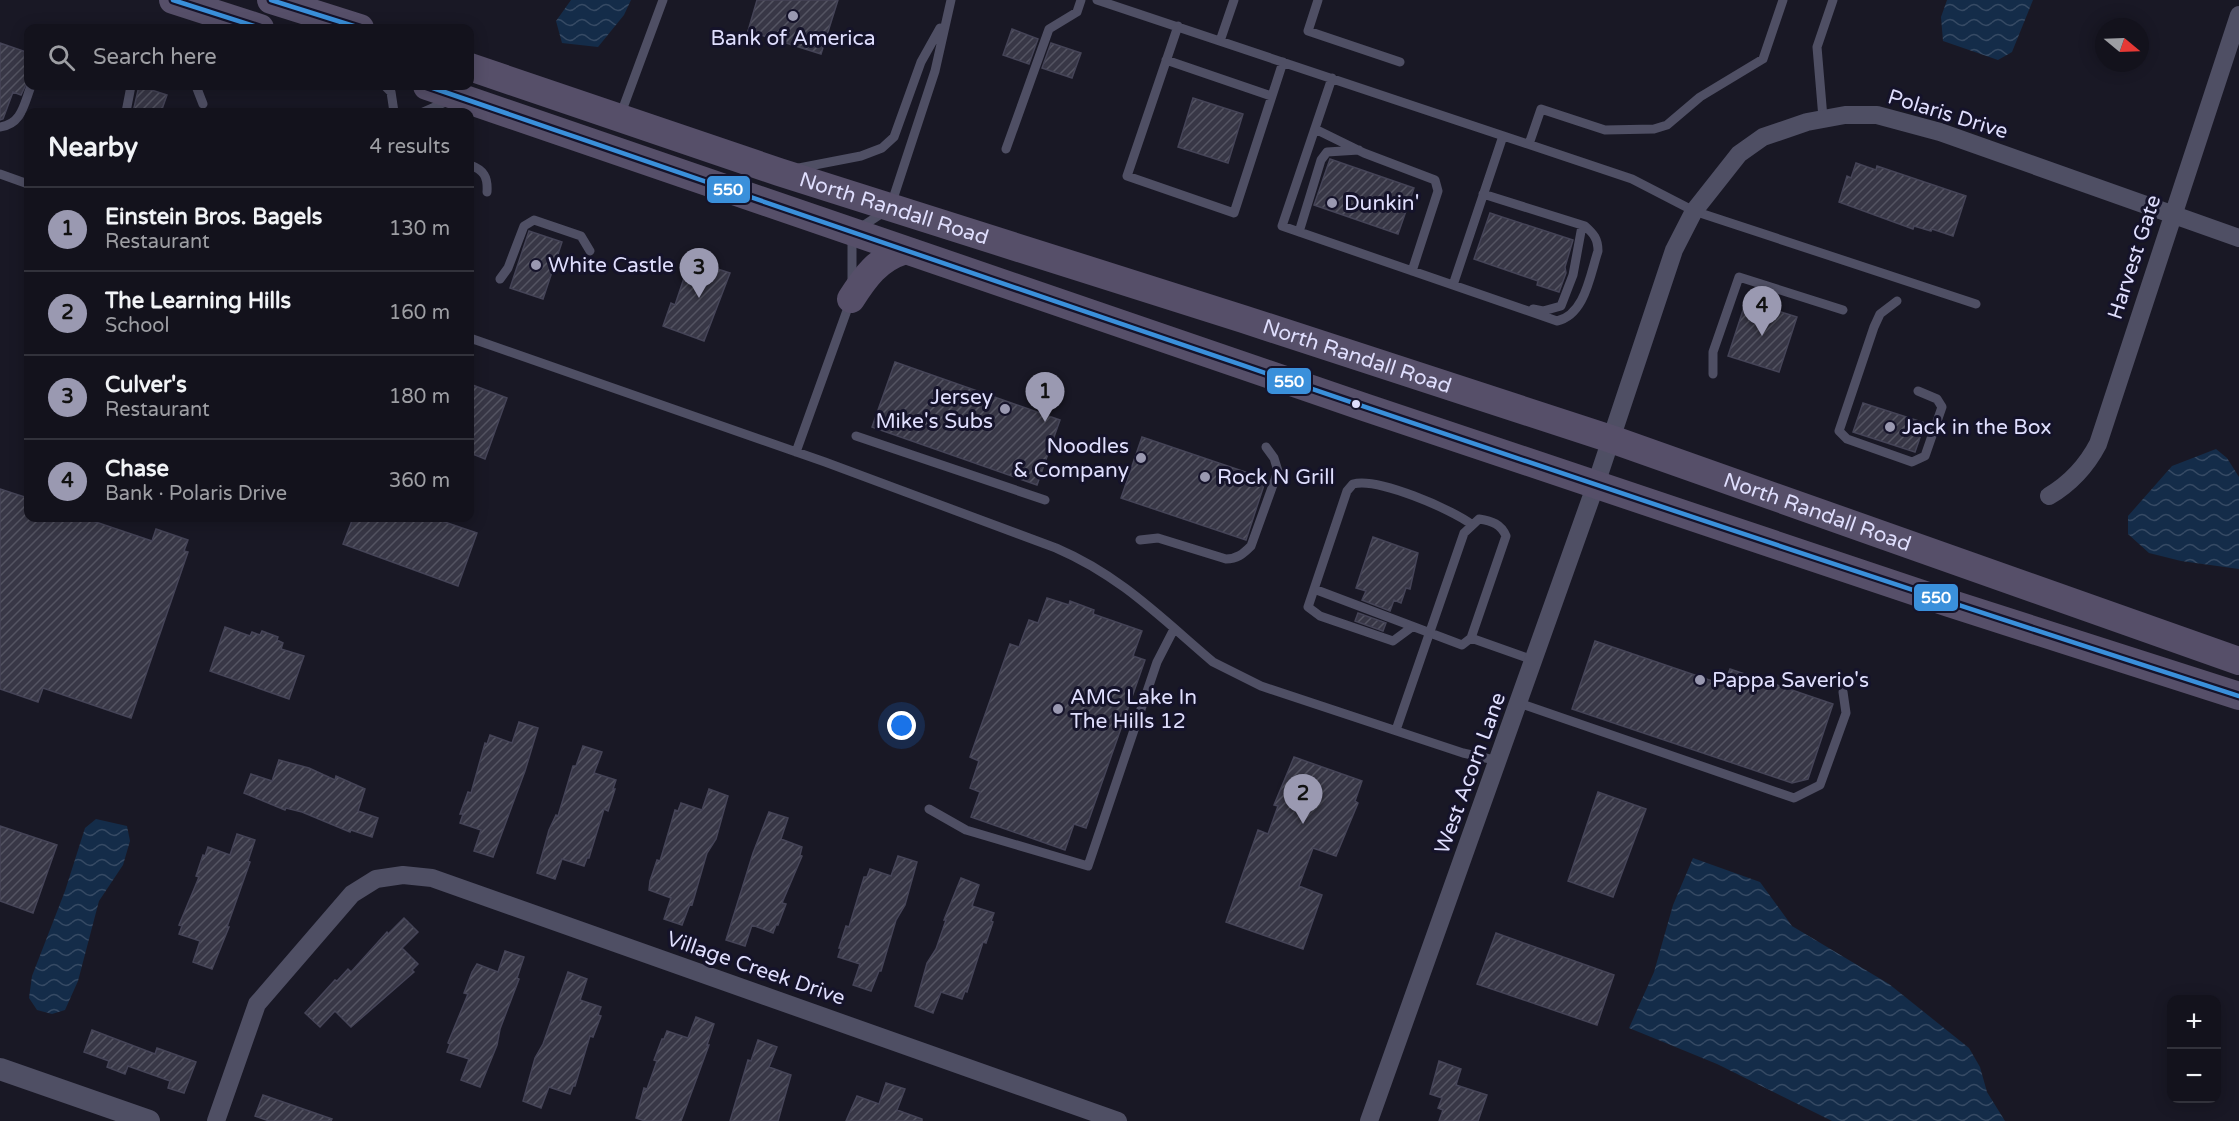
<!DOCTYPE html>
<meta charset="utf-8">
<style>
:root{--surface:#13121c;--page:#202029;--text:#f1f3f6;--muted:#9d9ea3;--line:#32323b;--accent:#9a99b1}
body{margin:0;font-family:"Varela Round",sans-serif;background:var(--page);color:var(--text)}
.controls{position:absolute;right:18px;bottom:18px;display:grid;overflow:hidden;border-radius:12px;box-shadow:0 3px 15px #0003}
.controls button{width:54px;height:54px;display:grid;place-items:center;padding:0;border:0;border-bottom:2px solid var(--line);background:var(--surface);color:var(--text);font:30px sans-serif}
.compass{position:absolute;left:2095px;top:18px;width:54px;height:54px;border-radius:50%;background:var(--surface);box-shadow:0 3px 15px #0003;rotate:109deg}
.you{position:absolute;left:902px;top:726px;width:21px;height:21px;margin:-15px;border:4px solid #fff;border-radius:50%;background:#1a73e8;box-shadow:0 0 0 9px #1a73e833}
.badge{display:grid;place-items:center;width:39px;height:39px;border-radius:50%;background:var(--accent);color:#111;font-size:20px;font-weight:700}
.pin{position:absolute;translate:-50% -50px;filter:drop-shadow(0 2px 3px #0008)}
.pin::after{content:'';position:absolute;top:32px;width:21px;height:18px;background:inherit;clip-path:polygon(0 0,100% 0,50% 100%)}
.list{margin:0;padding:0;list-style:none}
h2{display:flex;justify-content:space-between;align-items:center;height:78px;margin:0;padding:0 24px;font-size:26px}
h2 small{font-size:20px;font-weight:400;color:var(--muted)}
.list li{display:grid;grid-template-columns:39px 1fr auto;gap:18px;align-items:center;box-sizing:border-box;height:84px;padding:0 24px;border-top:2px solid var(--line)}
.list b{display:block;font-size:22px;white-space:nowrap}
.list p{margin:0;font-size:20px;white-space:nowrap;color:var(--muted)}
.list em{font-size:20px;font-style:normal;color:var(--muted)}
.icon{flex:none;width:33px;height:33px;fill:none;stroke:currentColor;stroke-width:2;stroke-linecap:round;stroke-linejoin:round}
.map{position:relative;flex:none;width:2239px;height:1121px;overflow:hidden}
.search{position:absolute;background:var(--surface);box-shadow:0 3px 15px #0003;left:24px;top:24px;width:450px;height:66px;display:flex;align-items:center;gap:15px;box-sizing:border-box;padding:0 21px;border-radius:12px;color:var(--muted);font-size:22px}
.panel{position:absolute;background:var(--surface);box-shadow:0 3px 15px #0003;left:24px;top:108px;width:450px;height:414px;border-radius:12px}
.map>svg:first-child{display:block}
.water{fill:url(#water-waves)}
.building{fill:url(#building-hatch);stroke:#454457;stroke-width:1.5}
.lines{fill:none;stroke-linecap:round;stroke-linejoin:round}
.service{stroke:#4f4f64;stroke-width:9}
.minor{stroke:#4f4f64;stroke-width:18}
.tertiary{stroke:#4f4f64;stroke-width:22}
.primary{stroke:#564f69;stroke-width:28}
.bus-1-casing{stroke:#15132a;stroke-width:9}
.bus-1{stroke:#3a90db;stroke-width:4.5}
.poi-dot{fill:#9a99b1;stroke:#15132a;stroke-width:2}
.bus-dot{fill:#dfdefd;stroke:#15132a;stroke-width:2}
.labels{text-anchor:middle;stroke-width:6;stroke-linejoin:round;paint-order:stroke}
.poi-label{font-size:21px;fill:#dfdefd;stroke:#15132a;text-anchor:start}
.street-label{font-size:21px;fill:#dfdefd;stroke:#15132a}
.line-badge{stroke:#15132a;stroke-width:2}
.badge-label{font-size:16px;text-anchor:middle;font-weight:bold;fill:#fff}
</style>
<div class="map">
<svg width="2239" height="1121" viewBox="0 0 2239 1121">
<defs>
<pattern id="water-waves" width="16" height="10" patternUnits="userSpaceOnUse" patternTransform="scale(1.5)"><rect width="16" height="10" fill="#142c49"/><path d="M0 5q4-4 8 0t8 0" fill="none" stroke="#364a64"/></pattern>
<pattern id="building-hatch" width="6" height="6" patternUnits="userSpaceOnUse" patternTransform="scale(1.5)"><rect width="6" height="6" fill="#383746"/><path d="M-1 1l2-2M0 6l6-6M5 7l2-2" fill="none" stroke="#545462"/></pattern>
</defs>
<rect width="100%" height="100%" fill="#191825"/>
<path class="water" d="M571 0H631L624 15 598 47 562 43 556 21Z
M1947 0H2033L2012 52 1998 60 1943 41 1941 17Z
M2216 449 2227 458 2239 477V569L2181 561 2149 553 2128 534V516L2172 466Z
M96 819 127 826 130 841 123 865 99 901 78 981 65 1010 52 1014 37 1010 29 998 32 976 65 891 85 828Z
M1693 858 1760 882 1792 926 1889 984 1969 1048 1980 1067 1987 1092 2005 1121H1832L1717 1064 1629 1028 1654 972 1673 905Z"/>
<path class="building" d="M757 0H838L821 54 748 31Z
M1012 29 1038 39 1029 64 1003 55Z
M0 43 26 52 24 57 28 58V80L21 95 13 92 3 119 0 120Z
M1051 43 1081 53 1072 78 1042 68Z
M139 86 167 95 161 112H133Z
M1193 98 1243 114 1228 163 1178 147Z
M1330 159 1414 188 1398 234 1314 205Z
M1856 163 1876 170 1877 166 1966 196 1953 236 1932 229 1931 231 1914 226 1913 229 1839 202 1847 176 1851 178Z
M1490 213 1573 240 1565 267 1566 273 1559 292 1537 285 1538 281 1474 259Z
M529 231 562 242 543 299 510 288Z
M690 260 730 273 704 341 663 326 671 303 675 305Z
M1746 301 1797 317 1779 372 1728 356Z
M895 362 1060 420 1037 485 872 427Z
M470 384 507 398 485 459 470 453Z
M1863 403 1925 423 1915 452 1853 432Z
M1142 437 1266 479 1246 540 1121 498Z
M0 489 28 498V518H84L152 541 156 529 188 540 184 551 188 552 131 718 43 688 38 702 0 689Z
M353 518H433L477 533 458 586 343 544Z
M1373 537 1418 553 1410 589 1406 588 1401 603 1394 600 1390 611 1362 600 1366 591 1356 588Z
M1047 598 1069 605 1070 601 1094 610 1093 614 1142 631 1133 656 1145 660 1086 828 1074 824 1065 850 971 817 980 792 970 788 979 761 970 757 1010 644 1019 647 1029 620 1038 623Z
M1358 613 1386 623 1383 631 1355 621Z
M225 627 250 636 252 632 260 635 262 631 278 637 277 640 283 643 281 649 304 656 289 699 210 671Z
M1595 641 1724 685 1730 669 1833 704 1808 779 1792 783 1572 709Z
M519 722 538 728 525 771 493 857 474 851 481 830 460 823 463 814H460L468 792 471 793 485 743 487 744 490 735 512 743Z
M583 746 602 752 594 773 616 780 613 789H615L608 811 604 809 589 858H587L584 866 562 859 555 879 537 873 549 830 556 815 558 816 573 766H576Z
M1294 757 1362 781 1355 801 1358 803 1336 856 1313 848 1299 886 1322 895 1303 949 1226 922 1258 830 1268 834 1278 806 1274 805Z
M279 760 309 768 335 780 336 776 365 789 358 811 378 818 372 837 351 830 350 832 302 812 286 808 285 810 244 793 251 774 272 781Z
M709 789 728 796 716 839 707 853 692 905 690 904 682 925 664 919 671 898 649 890 650 881 657 860 660 861 675 810 678 811 681 803 702 810Z
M1598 792 1646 809 1613 897 1568 881Z
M769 812 788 818 781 839 802 847 800 855 802 856 782 903 786 904 778 925H776L773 933 752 925 745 946 726 940 753 853Z
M0 826 57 845 33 913 0 901Z
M237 834 255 840 248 861 250 862 227 927H229L212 969 193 962 200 941 179 934 182 926 179 925 199 877 196 876 203 855 205 856 208 847 230 855Z
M898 856 917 862 905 905 896 920 881 971H879L871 991 853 985 860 964 838 957 841 948H839L846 926 849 927 864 877H867L870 869 891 876Z
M961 878 979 885 972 906 994 913 991 921 993 922 986 943 983 942 967 992 965 991 962 999 941 992 933 1013 915 1006 927 963 936 949 946 920H944Z
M404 918 418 932 402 948 418 964 412 970 414 972 351 1027 335 1011 320 1027 305 1013 335 980 337 981 348 969 351 972 387 932 388 934Z
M1496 933 1614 975 1597 1025 1477 984Z
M505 951 524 957 517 978 519 979 500 1029 497 1045 480 1087 461 1080 469 1059 447 1052 450 1044 448 1043 468 994 464 993 472 972 477 964 498 972Z
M568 972 587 979 580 1000 601 1007 598 1015 601 1016 593 1037 590 1036 575 1086H573L570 1094 549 1087 541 1108 523 1101 535 1058 543 1044Z
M696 1017 714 1024 707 1045H709L681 1121H645L636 1118 644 1088 647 1089 657 1061 654 1060 662 1039H664L667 1031 688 1038Z
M92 1030 155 1054 157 1048 196 1062 184 1093 168 1088 170 1081 128 1066 125 1074 107 1067 109 1061 84 1052Z
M758 1040 777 1047 769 1067 791 1075 778 1121H730L748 1060 751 1061Z
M1439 1061 1461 1069 1456 1085 1487 1095 1478 1121H1439L1443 1110 1438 1108 1442 1098 1430 1094Z
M886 1083 905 1089 897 1110 922 1119V1121H846L857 1096 879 1104Z
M263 1095 332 1119 331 1121H269L255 1116Z"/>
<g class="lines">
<path class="service" d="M1097 0 1632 179 1694 211 1976 304
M1318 0 1308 31 1400 62
M1178 26 1127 176 1234 213 1283 62
M1220 41 1234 0
M1166 60 1271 96
M1332 78 1282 226 1557 321C1585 315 1590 275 1598 251 1598 239 1594 234 1585 226L1483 194
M196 86 203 104
M385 86 391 92 394 112
M126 112 131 86
M423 112 448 101
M620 116 663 0
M1823 118 1817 47 1833 0
M0 127C22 124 24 104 31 86
M1315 129 1364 153 1435 180 1438 191 1412 271
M1529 144 1541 109 1605 130 1654 129 1667 125 1700 97 1763 59 1783 0
M1006 149 1049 29 1077 12 1081 0
M470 165C484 170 488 177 487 192
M799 168 861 156 882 148 894 137 921 62 940 28
M0 174 28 184
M1299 232 1321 160 1327 152 1359 150
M500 279 508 268 524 226 534 220 581 236 590 251
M852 282V233L890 208 935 71 951 0
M1453 285 1503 136
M1897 301 1880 314 1874 327 1839 431 1847 439 1912 462 1925 456 1942 407 1937 399 1918 391
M1533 309 1543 311 1561 306 1573 275 1582 226
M470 338 825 462 1056 548C1121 576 1160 617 1213 662L1261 686 1463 753 1499 761
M1713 374V352L1739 277 1843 310
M856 436 1045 500
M796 452 850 302
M1140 540 1158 538 1226 559C1237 559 1243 554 1251 546L1278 471 1274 458 1266 447
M1314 589 1462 645 1471 638
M1412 627 1393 641 1320 616 1308 607 1347 491 1353 484C1377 477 1451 509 1471 524
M1519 703 1794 798 1820 785 1846 713 1843 692
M1396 730 1464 533 1479 519C1492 521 1501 524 1506 536L1471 638 1533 660
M929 809 966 830 1088 866 1157 662 1174 629"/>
<path class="minor" d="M2049 496C2071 483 2086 467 2098 444L2239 15
M216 1121 257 1004 352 894 376 879 403 875 432 878 1118 1121
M1369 1121 1596 484 1674 250 1694 211 1739 154 1763 137 1807 122 1845 115H1877L1940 132 2239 238"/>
<path class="tertiary" d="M0 1069 149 1121"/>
<g class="primary">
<path d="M173 0 260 28"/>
<path d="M271 0 360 28"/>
<path id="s1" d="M470 67 779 172 1243 319 1611 439 2239 661"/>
<path d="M427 86 1364 407 1949 603 2239 696"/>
<path d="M851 299C865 277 878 259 903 251"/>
</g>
<defs>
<path id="bus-1" d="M173 0 260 28
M271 0 360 28
M427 86C1030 293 1632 501 2239 696"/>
</defs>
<use href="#bus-1" class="bus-1-casing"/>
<use href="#bus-1" class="bus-1"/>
</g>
<g class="poi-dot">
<circle cx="793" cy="16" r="6"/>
<circle cx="1332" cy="203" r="6"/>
<circle cx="536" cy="265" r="6"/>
<circle cx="1005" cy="409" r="6"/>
<circle cx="1890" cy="427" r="6"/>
<circle cx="1141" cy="458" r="6"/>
<circle cx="1205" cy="477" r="6"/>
<circle cx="1700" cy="680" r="6"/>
<circle cx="1058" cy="709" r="6"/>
</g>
<circle class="bus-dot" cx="1356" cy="404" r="5"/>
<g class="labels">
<g class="poi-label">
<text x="793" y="45" text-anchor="middle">Bank of America</text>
<text x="1344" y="210">Dunkin'</text>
<text x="548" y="272">White Castle</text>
<text x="993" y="404" text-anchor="end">Jersey<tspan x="993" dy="24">Mike's Subs</tspan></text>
<text x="1902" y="434">Jack in the Box</text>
<text x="1129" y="453" text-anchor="end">Noodles<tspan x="1129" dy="24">&amp; Company</tspan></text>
<text x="1217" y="484">Rock N Grill</text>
<text x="1712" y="687">Pappa Saverio's</text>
<text x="1070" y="704">AMC Lake In<tspan x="1070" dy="24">The Hills 12</tspan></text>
</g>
<g class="street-label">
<text transform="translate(1948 114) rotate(17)" y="7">Polaris Drive</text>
<text dy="7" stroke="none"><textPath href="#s1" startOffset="447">North Randall Road</textPath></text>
<text transform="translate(2134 257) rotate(-72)" y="7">Harvest Gate</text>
<text dy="7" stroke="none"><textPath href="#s1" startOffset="933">North Randall Road</textPath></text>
<text dy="7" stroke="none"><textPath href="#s1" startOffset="1419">North Randall Road</textPath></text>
<text transform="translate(1470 773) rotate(-70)" y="7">West Acorn Lane</text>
<text transform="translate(756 968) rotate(19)" y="7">Village Creek Drive</text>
</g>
</g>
<g class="line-badge">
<rect x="706" y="175" width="45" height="29" rx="6" fill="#3a90db"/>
<rect x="1266" y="367" width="46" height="28" rx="6" fill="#3a90db"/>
<rect x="1913" y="583" width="46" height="29" rx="6" fill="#3a90db"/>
</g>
<g class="badge-label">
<text x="728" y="195">550</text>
<text x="1289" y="387">550</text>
<text x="1936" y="603">550</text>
</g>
</svg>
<div class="controls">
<button>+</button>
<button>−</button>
</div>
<svg class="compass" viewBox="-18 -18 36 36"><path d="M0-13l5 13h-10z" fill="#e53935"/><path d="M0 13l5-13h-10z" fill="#9d9ea3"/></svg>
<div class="you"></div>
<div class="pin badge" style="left:1045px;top:422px">1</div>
<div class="pin badge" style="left:1303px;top:824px">2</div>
<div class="pin badge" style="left:699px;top:298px">3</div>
<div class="pin badge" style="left:1762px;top:336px">4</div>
<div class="search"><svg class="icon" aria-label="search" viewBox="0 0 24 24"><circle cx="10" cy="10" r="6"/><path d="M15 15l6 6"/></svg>Search here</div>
<section class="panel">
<h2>Nearby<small>4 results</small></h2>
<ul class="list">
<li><span class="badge">1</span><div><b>Einstein Bros. Bagels</b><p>Restaurant</p></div><em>130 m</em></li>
<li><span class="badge">2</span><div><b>The Learning Hills</b><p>School</p></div><em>160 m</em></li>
<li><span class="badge">3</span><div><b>Culver's</b><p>Restaurant</p></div><em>180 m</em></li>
<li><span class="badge">4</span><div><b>Chase</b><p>Bank · Polaris Drive</p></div><em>360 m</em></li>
</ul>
</section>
</div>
